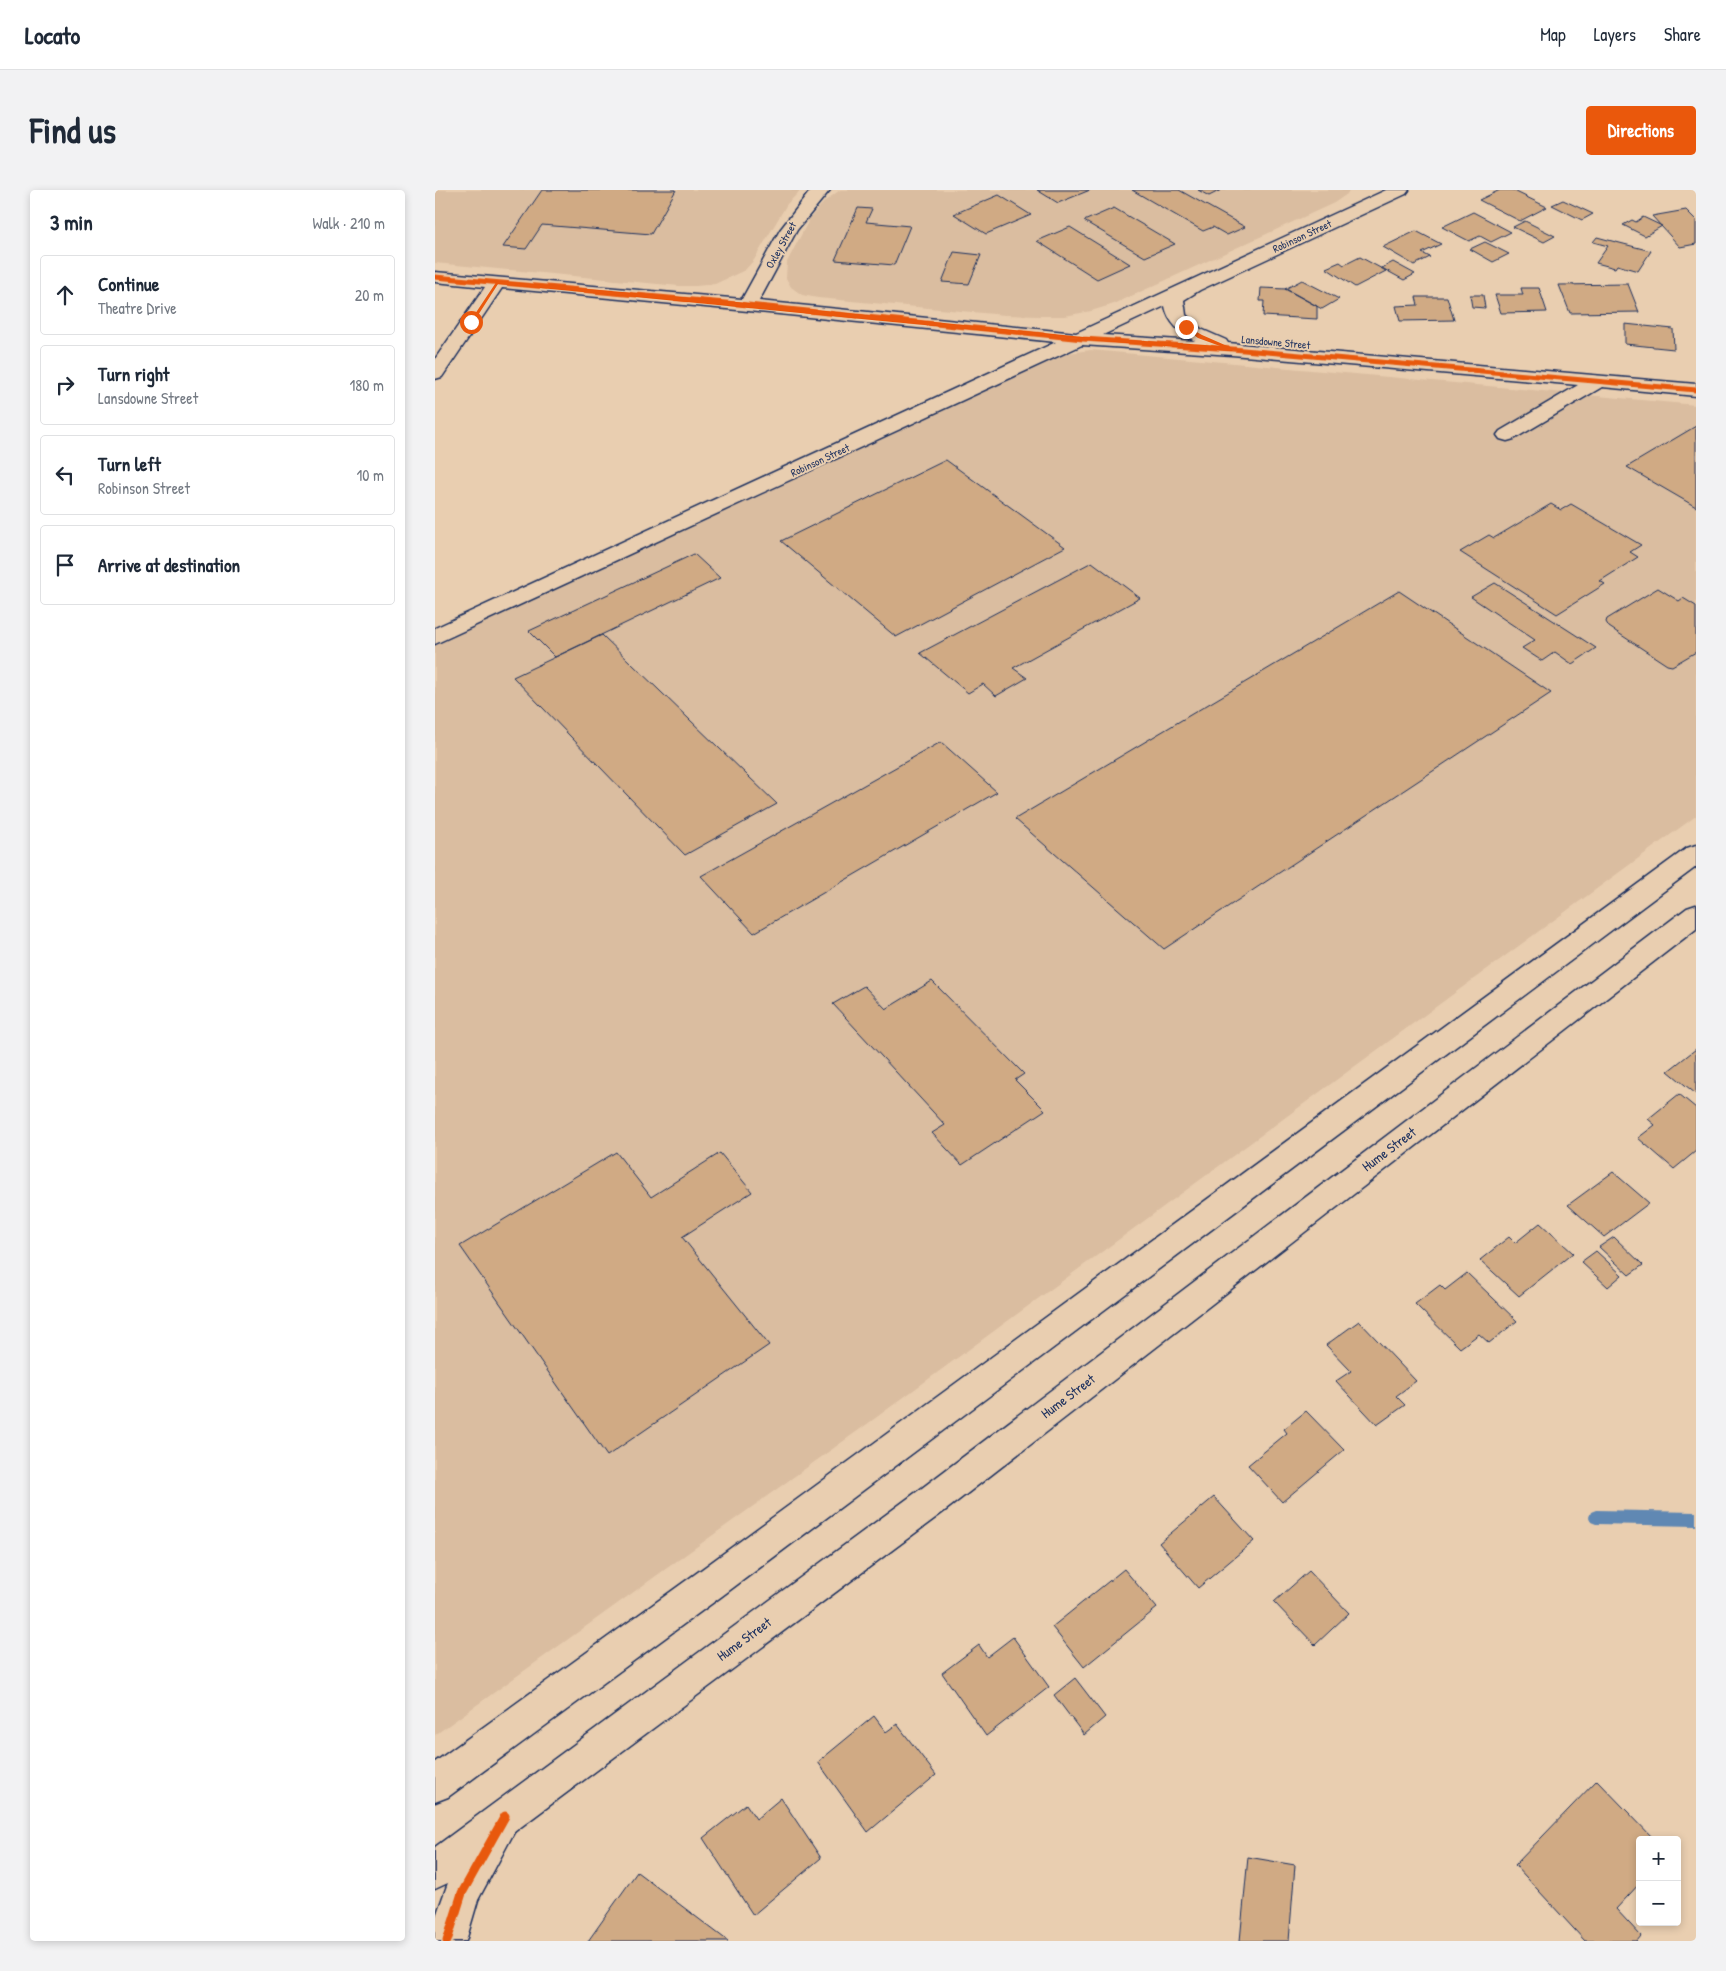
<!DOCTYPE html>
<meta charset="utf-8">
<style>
:root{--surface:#fff;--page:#f2f2f3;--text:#1f2937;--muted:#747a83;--line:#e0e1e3;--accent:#ea580c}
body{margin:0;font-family:"Patrick Hand",sans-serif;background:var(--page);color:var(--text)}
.controls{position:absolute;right:15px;bottom:15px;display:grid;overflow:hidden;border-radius:5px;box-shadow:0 2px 8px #0003}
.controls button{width:45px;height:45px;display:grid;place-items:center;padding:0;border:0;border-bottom:1px solid var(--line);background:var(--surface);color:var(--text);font:25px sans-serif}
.stop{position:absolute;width:15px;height:15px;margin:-11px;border:4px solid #ea580c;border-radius:50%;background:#fff}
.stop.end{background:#ea580c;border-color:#fff;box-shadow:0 1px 5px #0008}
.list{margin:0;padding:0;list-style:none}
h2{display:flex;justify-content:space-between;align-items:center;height:65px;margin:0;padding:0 20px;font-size:21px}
h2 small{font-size:16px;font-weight:400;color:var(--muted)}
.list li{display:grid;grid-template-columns:32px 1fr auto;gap:15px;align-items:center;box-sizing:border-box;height:80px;margin:0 10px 10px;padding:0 10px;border:1px solid var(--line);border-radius:5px}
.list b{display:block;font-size:19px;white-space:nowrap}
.list p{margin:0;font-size:16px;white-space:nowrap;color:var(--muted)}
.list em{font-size:16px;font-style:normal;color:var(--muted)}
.icon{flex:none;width:28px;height:28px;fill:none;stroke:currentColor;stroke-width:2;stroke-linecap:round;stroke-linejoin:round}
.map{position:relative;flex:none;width:1261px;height:1751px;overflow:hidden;border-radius:5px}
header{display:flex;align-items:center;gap:30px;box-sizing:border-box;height:70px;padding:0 25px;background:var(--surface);border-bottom:1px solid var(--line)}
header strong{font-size:24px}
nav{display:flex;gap:28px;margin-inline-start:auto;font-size:18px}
.intro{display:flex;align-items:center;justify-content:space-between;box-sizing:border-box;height:120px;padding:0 30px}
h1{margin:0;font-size:35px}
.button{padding:12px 22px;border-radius:5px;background:var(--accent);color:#fff;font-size:18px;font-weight:700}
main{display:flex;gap:30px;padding:0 30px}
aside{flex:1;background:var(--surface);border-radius:5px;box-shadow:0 2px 8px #0003}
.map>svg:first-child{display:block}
.built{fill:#dabda0}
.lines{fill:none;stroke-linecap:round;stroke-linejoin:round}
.stream{fill:#6188b3;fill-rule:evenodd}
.building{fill:#d0aa84;stroke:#1b2f5e}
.minor-casing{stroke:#1b2f5e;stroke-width:3}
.major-casing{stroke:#1b2f5e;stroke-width:3}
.minor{fill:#e9ceb0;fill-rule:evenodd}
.major{fill:#e9ceb0;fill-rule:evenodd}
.cycleway-far1-casing{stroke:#e9ceb0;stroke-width:8}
.cycleway-casing{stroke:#e9ceb0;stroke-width:12}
.cycleway-far1{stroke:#e8590c;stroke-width:5}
.cycleway{stroke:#e8590c;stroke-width:9}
.route{fill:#ea580c}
.labels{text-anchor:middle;stroke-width:4;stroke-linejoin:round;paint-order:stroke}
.far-street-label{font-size:11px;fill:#1b2f5e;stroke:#e9ceb0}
.street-label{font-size:14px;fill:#1b2f5e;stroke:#e9ceb0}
</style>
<header>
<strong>Locato</strong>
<nav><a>Map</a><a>Layers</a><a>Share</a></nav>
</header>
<div class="intro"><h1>Find us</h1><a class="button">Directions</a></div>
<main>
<aside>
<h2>3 min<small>Walk · 210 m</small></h2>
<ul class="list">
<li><svg class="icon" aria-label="ahead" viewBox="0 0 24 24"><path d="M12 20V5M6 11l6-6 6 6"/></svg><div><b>Continue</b><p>Theatre Drive</p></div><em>20 m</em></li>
<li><svg class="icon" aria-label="right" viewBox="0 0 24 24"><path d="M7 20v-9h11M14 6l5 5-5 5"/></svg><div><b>Turn right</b><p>Lansdowne Street</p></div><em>180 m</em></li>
<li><svg class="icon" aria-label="left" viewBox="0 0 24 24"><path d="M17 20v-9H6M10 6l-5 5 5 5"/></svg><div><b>Turn left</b><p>Robinson Street</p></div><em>10 m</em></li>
<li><svg class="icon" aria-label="arrive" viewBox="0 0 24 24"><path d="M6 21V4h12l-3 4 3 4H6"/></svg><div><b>Arrive at destination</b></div></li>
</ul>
</aside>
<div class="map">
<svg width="1261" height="1751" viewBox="0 0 1261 1751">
<rect width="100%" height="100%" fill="#e9ceb0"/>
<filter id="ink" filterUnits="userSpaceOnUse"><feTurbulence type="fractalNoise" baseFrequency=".02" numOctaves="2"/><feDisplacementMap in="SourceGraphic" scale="10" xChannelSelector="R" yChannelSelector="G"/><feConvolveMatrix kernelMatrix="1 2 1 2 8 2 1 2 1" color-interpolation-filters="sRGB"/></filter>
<g filter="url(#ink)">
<path class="built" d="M0 0H366L352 14 319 70 310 80 280 94 261 96H244L0 73Z
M405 0H914L912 4 899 13 679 114 656 121 630 126H604L570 125 383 108 367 105 356 97 351 88 352 72 375 28 390 11Z
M656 160 1261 215V626L435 1232 0 1545V455L625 164Z"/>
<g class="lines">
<path class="stream" d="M1161 1320 1261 1322V1336L1161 1334 1156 1332 1154 1327 1156 1322Z"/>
</g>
<path class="building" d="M107 0H241L216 44 107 35 91 59 68 57Z
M602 0H655L623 13Z
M697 0H744L810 37 792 45 778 37 768 41Z
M763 0H786L774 6Z
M1065 0H1077L1112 17 1085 31 1044 10Z
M564 5 596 25 551 44 519 24Z
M1128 10 1158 24 1147 30 1117 15Z
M423 18 437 19 431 32 475 36 459 75 400 70Z
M679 18 740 54 710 67 649 31Z
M1251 20 1261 30V54L1245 57 1217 26Z
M1038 22 1076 42 1056 52 1045 46 1034 51 1007 37Z
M1208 27 1227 36 1210 46 1188 35 1197 30 1201 32Z
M1090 31 1120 46 1109 52 1078 37Z
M635 37 695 74 662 89 602 51Z
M981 41 1006 54 987 63 995 67 979 75 948 57Z
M1162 47 1177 51 1216 61 1203 81 1182 75 1180 78 1161 73 1173 56 1158 52Z
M1050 52 1074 64 1058 72 1035 59Z
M519 62 546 65 534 94 507 92Z
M925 67 951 81 920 97 891 78 905 72 909 75Z
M958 72 980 84 969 90 947 78Z
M867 90 904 109 887 119 850 99Z
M1193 94 1204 122 1135 123 1124 95Z
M826 98 851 99 882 116V129L828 126 829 111H825Z
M1086 98H1104L1112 122 1066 123 1060 105H1088Z
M1035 105H1048L1050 118 1037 117Z
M981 107H1012L1019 130 965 131 961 116 983 115Z
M1190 134 1238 139 1239 159 1190 154Z
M1261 236V317L1192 277Z
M511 270 630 357 461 447 346 351Z
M1116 314 1126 320 1136 314 1206 355 1195 362 1203 367 1165 391 1170 394 1122 424 1025 362 1054 345 1059 348Z
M259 364 285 388 120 467 94 441Z
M657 372 705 408 578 478 592 488 561 506 548 494 533 503 485 463Z
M1060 393 1161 458 1137 474 1120 462 1107 471 1087 458 1100 450 1036 407Z
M1223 398 1244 411 1248 408 1261 416V462L1237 476 1232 475 1174 437 1171 432 1172 429Z
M964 401 1116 503 729 759 580 629Z
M167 445 342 614 250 665 78 487Z
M506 552 562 602 319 743 266 686Z
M497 791 589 884 580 890 610 920 527 975 497 943 510 935 398 814 429 796 451 819Z
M1261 859V904L1233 881Z
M1244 904 1261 918V961L1239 979 1203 948 1220 935 1213 929Z
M181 962 216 1007 285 963 317 1002 247 1047 334 1155 172 1266 25 1056Z
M1178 982 1214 1013 1169 1047 1133 1015Z
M1105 1033 1138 1063 1084 1106 1045 1070 1074 1047 1080 1053Z
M1179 1047 1208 1075 1194 1085 1164 1057Z
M1161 1061 1187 1085 1173 1097 1146 1072Z
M1032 1083 1082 1131 1054 1153 1044 1144 1025 1158 980 1114 1005 1095 1010 1100Z
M924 1131 981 1191 961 1206 970 1215 942 1235 901 1191 916 1181 891 1155Z
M871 1221 909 1260 847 1312 813 1275 852 1243 849 1239Z
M779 1307 819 1351 763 1398 724 1353Z
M689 1379 722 1418 649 1477 617 1437Z
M874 1381 914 1423 880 1455 839 1412Z
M578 1447 614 1497 551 1546 507 1483 544 1455 552 1467Z
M640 1488 670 1527 649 1545 619 1505Z
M439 1526 451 1542 462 1534 501 1585 433 1642 383 1572Z
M1162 1590 1220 1650H1205V1693L1181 1719 1206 1746 1202 1751H1150L1080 1675Z
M346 1608 386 1668 318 1725 268 1648 311 1614 321 1629Z
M813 1667 860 1675 854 1751H805Z
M202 1682 293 1751H153Z"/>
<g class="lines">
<defs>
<path id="minor" d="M376 0H395L362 40 324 111 641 143 951 0H974L971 4 765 100 749 110 751 125 766 139 791 150 793 153 1261 194V206L1167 197 1079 249 1072 251 1065 249 1062 245 1065 241 1143 195 797 165 647 155 0 454V438L621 152 313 121 67 98 7 187 0 189V169L50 97 0 92V82L307 109 345 40ZM730 116C733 133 746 143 760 151L668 145Z
M66 1615 79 1620 84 1633 43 1710 31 1751H0V1729L14 1690 53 1620Z"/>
<path id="major" d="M1261 655V677L287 1406 13 1607 0 1612V1572L263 1382 1252 658Z
M1261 715V739L511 1320 83 1639 13 1693 0 1699V1657L487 1298 1252 718Z"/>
</defs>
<use href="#minor" class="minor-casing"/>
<use href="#major" class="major-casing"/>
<use href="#minor" class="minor"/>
<use href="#major" class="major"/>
<defs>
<path id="cycleway-far1" d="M0 87 313 115 648 149 797 159 1261 200"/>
<path id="cycleway" d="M12 1751 27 1703 70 1626"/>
</defs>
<use href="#cycleway-far1" class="cycleway-far1-casing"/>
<use href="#cycleway" class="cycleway-casing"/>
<use href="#cycleway-far1" class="cycleway-far1"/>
<use href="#cycleway" class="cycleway"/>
</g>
</g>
<path class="route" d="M62 91 313 113 648 147 785 156 763 148 749 138 751 136 767 145 799 159 797 161C552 144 308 116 63 94L38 133H34Z"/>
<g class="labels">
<g class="far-street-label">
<text transform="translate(867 46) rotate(-25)" y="4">Robinson Street</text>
<text transform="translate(346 55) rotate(-61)" y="4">Oxley Street</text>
<text transform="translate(841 152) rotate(5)" y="4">Lansdowne Street</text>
<text transform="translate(385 270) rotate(-25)" y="4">Robinson Street</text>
</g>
<g class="street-label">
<text transform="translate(954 959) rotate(-37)" y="5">Hume Street</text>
<text transform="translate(633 1206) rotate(-37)" y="5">Hume Street</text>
<text transform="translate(309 1449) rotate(-36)" y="5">Hume Street</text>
</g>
</g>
</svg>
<div class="controls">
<button>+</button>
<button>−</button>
</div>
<div class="stop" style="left:36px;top:132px"></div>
<div class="stop end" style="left:751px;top:137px"></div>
</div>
</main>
